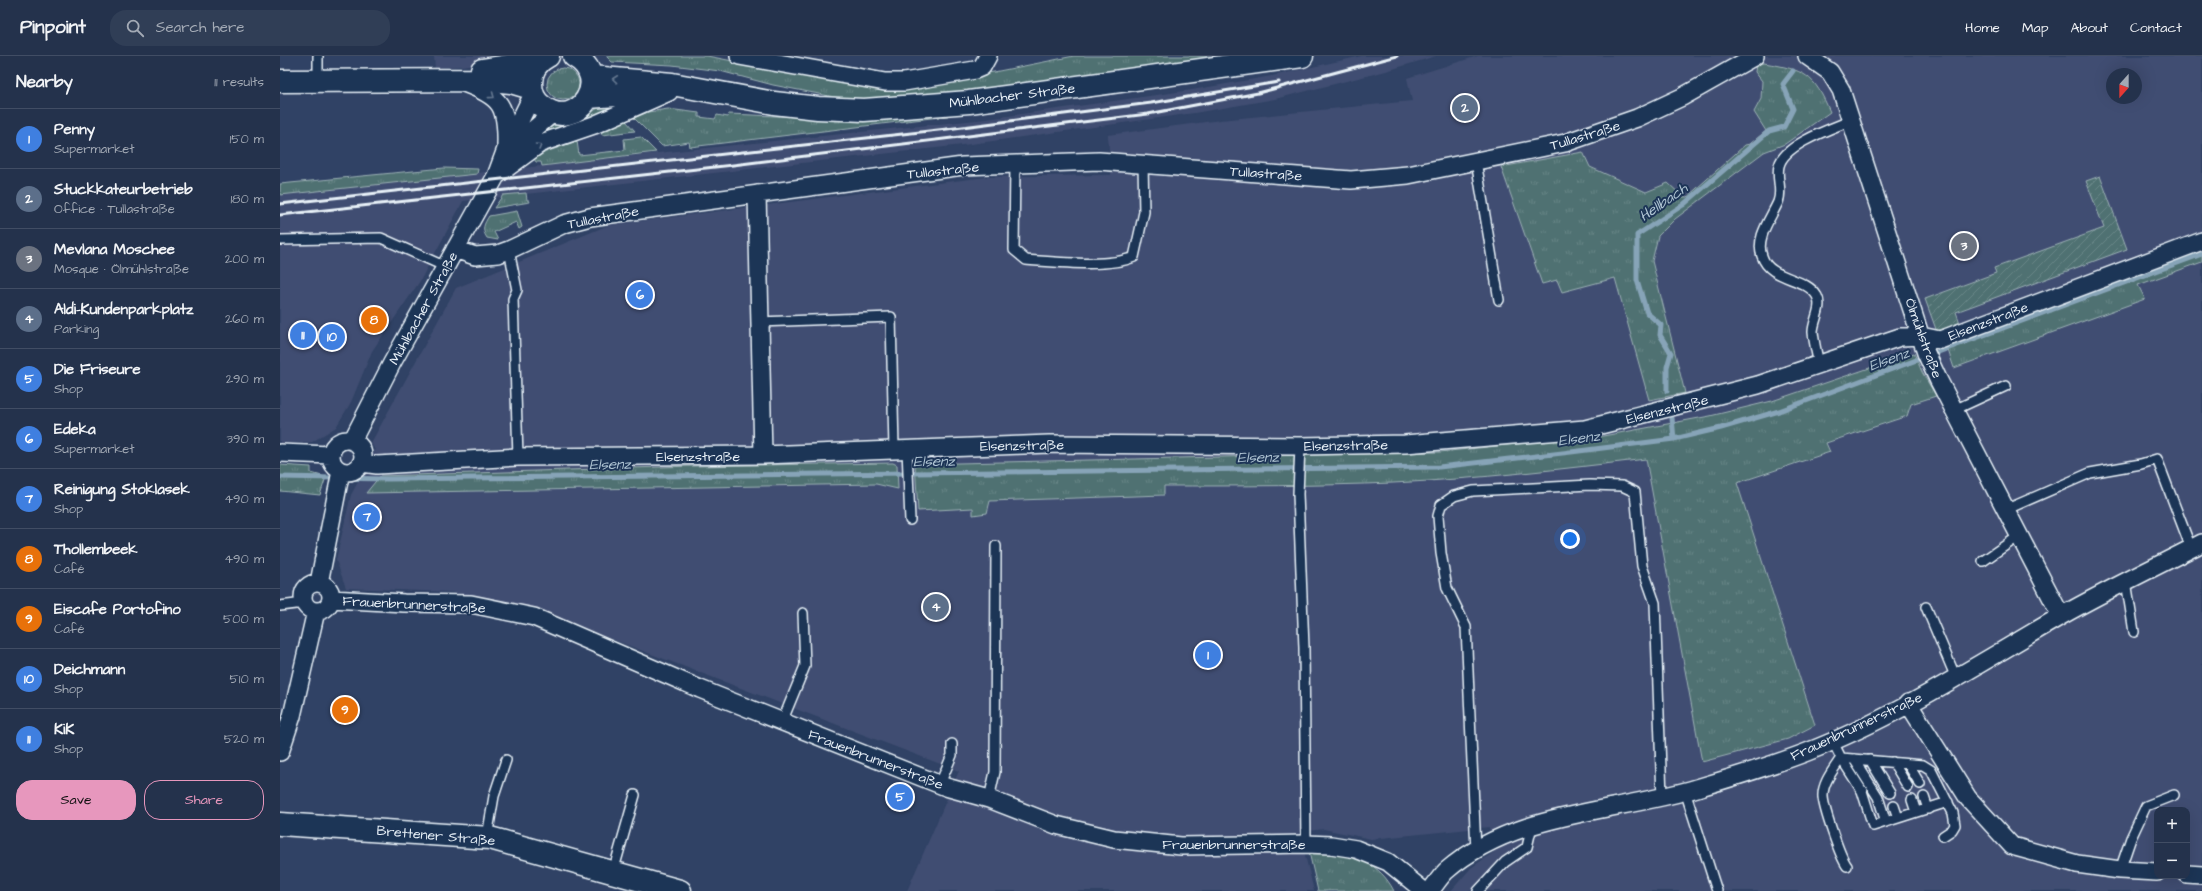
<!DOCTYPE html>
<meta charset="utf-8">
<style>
:root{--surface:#24324c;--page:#303e56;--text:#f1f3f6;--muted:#a3aab5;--line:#414d64;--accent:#e797bd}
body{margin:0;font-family:"Architects Daughter",sans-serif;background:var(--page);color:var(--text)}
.controls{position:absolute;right:12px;bottom:12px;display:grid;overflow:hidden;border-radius:8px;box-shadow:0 4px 16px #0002}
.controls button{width:36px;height:36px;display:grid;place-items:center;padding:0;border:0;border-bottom:1px solid var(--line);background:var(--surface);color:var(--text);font:20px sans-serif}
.compass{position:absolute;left:1826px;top:12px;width:36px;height:36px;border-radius:50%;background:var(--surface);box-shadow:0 4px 16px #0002;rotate:201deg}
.you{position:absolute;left:1290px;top:483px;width:14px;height:14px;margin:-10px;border:3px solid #fff;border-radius:50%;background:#1a73e8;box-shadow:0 0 0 6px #1a73e833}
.badge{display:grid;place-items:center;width:26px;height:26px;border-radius:50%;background:var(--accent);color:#fff;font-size:13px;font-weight:700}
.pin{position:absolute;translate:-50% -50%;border:2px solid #fff;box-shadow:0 1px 4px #0006}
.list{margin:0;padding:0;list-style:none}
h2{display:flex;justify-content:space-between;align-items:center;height:52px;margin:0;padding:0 16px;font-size:17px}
h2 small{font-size:13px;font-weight:400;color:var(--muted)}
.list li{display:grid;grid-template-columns:26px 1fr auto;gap:12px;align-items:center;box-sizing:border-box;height:60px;padding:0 16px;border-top:1px solid var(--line)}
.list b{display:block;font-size:15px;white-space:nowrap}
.list p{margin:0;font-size:13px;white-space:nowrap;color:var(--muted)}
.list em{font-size:13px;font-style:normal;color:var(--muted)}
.actions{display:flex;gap:8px;padding:12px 16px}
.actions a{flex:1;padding:9px 0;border:1px solid var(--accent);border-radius:16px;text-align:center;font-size:14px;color:var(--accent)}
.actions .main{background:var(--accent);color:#111}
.icon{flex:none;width:22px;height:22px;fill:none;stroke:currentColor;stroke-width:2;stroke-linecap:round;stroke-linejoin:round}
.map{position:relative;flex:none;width:1922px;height:835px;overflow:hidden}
header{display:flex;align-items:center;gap:24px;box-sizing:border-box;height:56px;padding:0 20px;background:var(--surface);border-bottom:1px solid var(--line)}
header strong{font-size:19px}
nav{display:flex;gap:22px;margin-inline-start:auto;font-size:14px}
.search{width:280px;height:36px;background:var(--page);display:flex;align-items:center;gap:10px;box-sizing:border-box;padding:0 14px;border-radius:16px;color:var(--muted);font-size:15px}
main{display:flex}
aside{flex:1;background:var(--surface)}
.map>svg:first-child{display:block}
.built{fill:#414e72;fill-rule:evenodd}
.grass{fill:url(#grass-tufts);stroke:#9cb1b5}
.garden{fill:url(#garden-furrows);stroke:#9cb1b5}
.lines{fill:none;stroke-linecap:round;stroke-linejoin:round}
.stream{stroke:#87a4b8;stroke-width:5}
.lane-casing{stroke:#e8f1f8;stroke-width:12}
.street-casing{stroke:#e8f1f8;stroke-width:20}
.secondary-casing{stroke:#e8f1f8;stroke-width:25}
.lane{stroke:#1d3557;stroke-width:9}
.street{stroke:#1d3557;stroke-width:17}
.secondary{stroke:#1d3557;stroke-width:22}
.rail{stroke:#e8f1f8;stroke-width:3}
.oneway{stroke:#64778f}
.labels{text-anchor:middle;stroke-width:4;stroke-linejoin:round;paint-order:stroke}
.street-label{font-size:14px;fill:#e8f1f8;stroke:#1d3557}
.water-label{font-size:15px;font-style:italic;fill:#afc4d3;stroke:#1d3557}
</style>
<header>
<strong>Pinpoint</strong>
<div class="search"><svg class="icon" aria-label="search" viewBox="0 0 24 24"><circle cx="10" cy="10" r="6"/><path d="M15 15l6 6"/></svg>Search here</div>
<nav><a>Home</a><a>Map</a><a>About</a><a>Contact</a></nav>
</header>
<main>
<aside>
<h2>Nearby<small>11 results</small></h2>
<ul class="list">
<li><span class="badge" style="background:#3f7fe0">1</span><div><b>Penny</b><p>Supermarket</p></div><em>150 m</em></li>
<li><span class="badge" style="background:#5c6f8a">2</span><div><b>Stuckkateurbetrieb</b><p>Office · Tullastraße</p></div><em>180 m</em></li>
<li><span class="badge" style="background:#6b7280">3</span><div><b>Mevlana Moschee</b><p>Mosque · Ölmühlstraße</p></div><em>200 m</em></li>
<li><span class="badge" style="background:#5c6f8a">4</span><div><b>Aldi-Kundenparkplatz</b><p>Parking</p></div><em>260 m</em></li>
<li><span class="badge" style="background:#3f7fe0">5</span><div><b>Die Friseure</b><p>Shop</p></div><em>290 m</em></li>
<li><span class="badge" style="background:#3f7fe0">6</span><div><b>Edeka</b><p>Supermarket</p></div><em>390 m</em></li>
<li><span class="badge" style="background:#3f7fe0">7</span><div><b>Reinigung Stoklasek</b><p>Shop</p></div><em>490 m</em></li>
<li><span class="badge" style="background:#e8710a">8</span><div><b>Thollembeek</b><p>Café</p></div><em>490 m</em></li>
<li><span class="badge" style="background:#e8710a">9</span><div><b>Eiscafe Portofino</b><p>Café</p></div><em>500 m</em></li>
<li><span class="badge" style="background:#3f7fe0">10</span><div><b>Deichmann</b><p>Shop</p></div><em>510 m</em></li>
<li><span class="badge" style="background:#3f7fe0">11</span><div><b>KiK</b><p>Shop</p></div><em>520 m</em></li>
</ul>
<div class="actions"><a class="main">Save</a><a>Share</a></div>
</aside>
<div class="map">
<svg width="1922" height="835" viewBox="0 0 1922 835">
<defs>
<pattern id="grass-tufts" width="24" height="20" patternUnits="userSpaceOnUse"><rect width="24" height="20" fill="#4f7172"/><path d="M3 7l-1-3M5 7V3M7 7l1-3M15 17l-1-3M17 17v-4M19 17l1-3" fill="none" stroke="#688687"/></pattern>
<pattern id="garden-furrows" width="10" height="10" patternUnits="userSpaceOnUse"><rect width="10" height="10" fill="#4f7172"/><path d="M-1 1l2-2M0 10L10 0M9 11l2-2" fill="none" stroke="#688687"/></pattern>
</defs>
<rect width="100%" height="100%" fill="#304265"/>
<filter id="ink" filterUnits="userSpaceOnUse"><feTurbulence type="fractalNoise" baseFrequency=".025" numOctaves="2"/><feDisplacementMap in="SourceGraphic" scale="8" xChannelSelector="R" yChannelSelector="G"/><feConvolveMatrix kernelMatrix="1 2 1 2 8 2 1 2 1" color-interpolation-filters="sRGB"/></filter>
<g filter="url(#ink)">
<path class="built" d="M154 0H232L183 10 155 12Z
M1082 0H1156L1106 15 995 43 914 57 691 88 183 145 140 225 92 295 71 346 56 371 32 386 0 387V139L359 99 707 63 912 34 992 20Z
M1198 0H1922V835H1171L1191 812 1214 796 1209 771 1091 783 1044 773 1019 776 1034 835H627L679 715 242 549 171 536 66 532 56 504 71 439 95 394 91 387 176 232 329 169 706 121 831 119 828 79 941 64 1132 45 1127 22ZM1832 18H1856V42H1832ZM1877 754H1907V820H1877Z"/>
<path class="grass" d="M326 0H427L499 14 620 30 714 16 794 0H935L803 21 622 45H575L493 29 440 15 392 9 332 6Z
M1484 7C1525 14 1534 18 1550 56L1505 88 1484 96 1395 163 1378 180 1372 205 1405 337 1369 344 1335 222 1282 236 1277 224 1262 228 1221 111 1303 96 1310 111 1366 136 1388 127 1403 141H1407L1465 89 1470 88 1486 75 1474 56 1481 43 1482 25 1475 16 1476 8Z
M267 28a16 16 0 1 1 32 0a16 16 0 1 1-32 0Z
M333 45 335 55 263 80 261 74 277 69H287L300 65 326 46Z
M388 53 419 57V61L435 63 437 59 448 61 449 58 565 63 668 57V60L410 91 409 86 382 90 354 62 368 56Z
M346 65 355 75 322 79 321 76Z
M361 81 376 96 262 110 261 106H256L254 103 266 96 297 85 299 99 345 94 344 83Z
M164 112 198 113 197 118 0 139V128Z
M246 137 247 144H249L250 146 214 152 223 139Z
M237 155 242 171 239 173 236 166 214 176 218 184 207 182C201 173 204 168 209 160Z
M1922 191V206L1858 229 1865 243 1674 312 1666 288Z
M1634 297 1642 316 1656 340 1631 348 1627 360 1546 387 1550 396 1457 427 1535 669 1508 683 1422 706 1366 403C1282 413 1198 423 1113 427 1037 430 960 430 884 430V439L710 445 707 457 693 459V452L638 455 635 408 1160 396 1275 384 1291 386 1430 360 1492 345Z
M613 407 617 409 618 433 596 428 86 437 100 420 413 410Z
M0 409 31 411V417L46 421 40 439 0 435Z
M1046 794C1076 800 1099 806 1114 835H1038L1029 796Z"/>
<path class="garden" d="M1820 120 1847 193 1676 256 1680 267 1657 276 1645 243 1716 217 1714 212 1824 172 1806 125Z"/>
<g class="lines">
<path class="stream" d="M1387 335V311L1391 297 1380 279 1381 269 1367 257 1357 224V179L1403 149 1489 75 1504 71 1513 53 1503 28 1513 15
M1392 362 1394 383
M0 421 108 423 1159 411 1291 396 1394 383 1441 372 1499 355 1922 198"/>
<defs>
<path id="lane" d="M38 0V25
M1196 105 1219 244
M735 108 734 194 746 204C776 206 828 212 854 201L864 156 863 108
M0 184 101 182 166 211
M229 194 237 234 233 243 238 401
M479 266 611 261 614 393
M1539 309C1537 298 1534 287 1533 276 1533 265 1543 251 1537 240 1525 220 1490 225 1482 200 1475 182 1491 162 1498 146 1503 134 1496 122 1499 110 1504 88 1553 72 1572 64
M1674 354 1726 330
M1020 390 1018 438 1024 592 1026 788
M627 393 630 464
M1725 454 1810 417 1861 408 1877 403 1911 492
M1703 505 1739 480
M1846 525 1854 576
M0 550 24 547
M1646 551 1676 622
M502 666 525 610 523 557
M1552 684 1561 702 1643 709 1651 714 1673 757 1675 769 1672 774 1663 780
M1574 703 1598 741 1606 766
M1590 704 1610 737
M1613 706 1628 731
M1628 708 1640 728
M660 728 672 699V688
M1405 735 1437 835
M1644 741 1648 753
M709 743 715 716 716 490
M1632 744 1636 756
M1614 750 1618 762
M207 781 214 740 226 704
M1196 794 1186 571 1167 532 1161 497 1158 460 1161 449 1174 440 1193 435 1310 429 1342 430 1355 436 1362 510 1375 547 1382 741
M1567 810C1560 801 1544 753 1543 741 1542 727 1554 713 1561 702L1582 735 1593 770 1668 746
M1840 814 1851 782 1866 750 1894 739
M333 816 355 739
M1198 835 1225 806 1247 791 1252 770"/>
<path id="street" d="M459 0 605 26H624L695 14 702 11 708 0
M1527 0 1550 16 1561 34 1646 297 1658 323 1781 560
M184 27C222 41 227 50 226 90
M231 102 254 73 273 57
M216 120 261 87 314 69 389 36
M477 138 483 399
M175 193 195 200 218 198 229 194 284 168 310 161 683 110 819 105 1071 124 1128 119 1285 87 1357 62 1402 41 1475 0
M51 400a16 16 0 1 1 32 0a16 16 0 1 1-32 0Z
M72 385 112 307 216 120 226 93 253 38
M0 397 51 399
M82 407 97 409 238 401 483 399 769 388 1020 390 1125 388 1305 373 1478 329 1620 281 1641 280 1660 284 1922 185
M39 527 61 415
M23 541a14 14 0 1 1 28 0a14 14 0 1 1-28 0Z
M51 543 124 547 191 548 254 561 420 633 666 731 709 743 776 769 834 783 901 790 1026 788 1051 789 1076 793 1108 806 1144 835
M1628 647 1688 742 1732 790 1797 808 1840 814 1877 816
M0 696 12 660 36 555
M1907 818 1922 819
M1150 835C1155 829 1160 821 1166 815 1235 755 1334 757 1417 732 1454 721 1491 710 1527 696 1617 661 1698 608 1781 560 1827 534 1875 511 1922 487"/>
<path id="secondary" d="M268 0C258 5 251 15 251 27 251 37 255 46 263 51 298 77 334 22 294 0
M202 14 260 5
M311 21 392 28 494 47 538 52 584 54 689 46 1022 0
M0 25 211 24 231 26 251 32
M308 41 365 37
M0 768 210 782 400 835"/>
</defs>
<use href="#lane" class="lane-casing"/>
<use href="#street" class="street-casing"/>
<use href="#secondary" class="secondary-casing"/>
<use href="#lane" class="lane"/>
<use href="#street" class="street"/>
<use href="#secondary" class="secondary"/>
<path class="rail" d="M0 148 667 73 871 47 999 26
M0 159 453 109 868 58 978 37 1117 0"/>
</g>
<defs><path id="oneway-chevron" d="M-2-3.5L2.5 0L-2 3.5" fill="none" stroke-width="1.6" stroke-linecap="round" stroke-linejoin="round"/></defs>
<g class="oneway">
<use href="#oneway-chevron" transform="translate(335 23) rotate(-174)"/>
<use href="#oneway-chevron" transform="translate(212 40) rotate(37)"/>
<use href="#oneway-chevron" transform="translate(259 90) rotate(-31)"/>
</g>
</g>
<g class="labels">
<g class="street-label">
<text transform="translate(732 39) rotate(-7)" y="5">Mühlbacher Straße</text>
<text transform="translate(1305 79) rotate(-17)" y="5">Tullastraße</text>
<text transform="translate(663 114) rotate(-6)" y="5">Tullastraße</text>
<text transform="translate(986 117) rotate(4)" y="5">Tullastraße</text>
<text transform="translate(323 161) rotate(-11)" y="5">Tullastraße</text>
<text transform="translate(143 252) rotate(-61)" y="5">Mühlbacher Straße</text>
<text transform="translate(1708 265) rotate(-21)" y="5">Elsenzstraße</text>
<text transform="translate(1644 282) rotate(70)" y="5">Ölmühlstraße</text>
<text transform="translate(1387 353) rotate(-14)" y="5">Elsenzstraße</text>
<text transform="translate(742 389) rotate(-1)" y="5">Elsenzstraße</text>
<text transform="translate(1066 389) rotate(-1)" y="5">Elsenzstraße</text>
<text x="418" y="405">Elsenzstraße</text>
<text transform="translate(134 548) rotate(3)" y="5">Frauenbrunnerstraße</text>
<text transform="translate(1576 670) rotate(-25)" y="5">Frauenbrunnerstraße</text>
<text transform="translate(596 703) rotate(21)" y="5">Frauenbrunnerstraße</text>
<text transform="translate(156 779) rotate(5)" y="5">Brettener Straße</text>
<text x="954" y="793">Frauenbrunnerstraße</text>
</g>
<g class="water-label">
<text transform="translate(1383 146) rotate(-35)" y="5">Hellbach</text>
<text transform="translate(1609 303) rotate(-20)" y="5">Elsenz</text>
<text transform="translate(1299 382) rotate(-7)" y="5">Elsenz</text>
<text transform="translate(978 401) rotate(-1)" y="5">Elsenz</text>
<text transform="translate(654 405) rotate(-1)" y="5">Elsenz</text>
<text transform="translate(330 408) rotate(-1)" y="5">Elsenz</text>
</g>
</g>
</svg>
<div class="controls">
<button>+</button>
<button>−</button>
</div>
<svg class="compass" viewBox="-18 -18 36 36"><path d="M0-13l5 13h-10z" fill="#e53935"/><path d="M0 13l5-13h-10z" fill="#a3aab5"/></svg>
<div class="you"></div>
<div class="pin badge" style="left:928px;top:599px;background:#3f7fe0">1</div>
<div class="pin badge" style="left:1185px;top:52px;background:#5c6f8a">2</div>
<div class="pin badge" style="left:1684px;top:190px;background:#6b7280">3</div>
<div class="pin badge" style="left:656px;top:551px;background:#5c6f8a">4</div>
<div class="pin badge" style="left:620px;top:741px;background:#3f7fe0">5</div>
<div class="pin badge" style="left:360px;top:239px;background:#3f7fe0">6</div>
<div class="pin badge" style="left:87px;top:461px;background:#3f7fe0">7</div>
<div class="pin badge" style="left:94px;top:264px;background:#e8710a">8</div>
<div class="pin badge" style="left:65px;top:654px;background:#e8710a">9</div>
<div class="pin badge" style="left:52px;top:281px;background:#3f7fe0">10</div>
<div class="pin badge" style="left:23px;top:279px;background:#3f7fe0">11</div>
</div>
</main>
